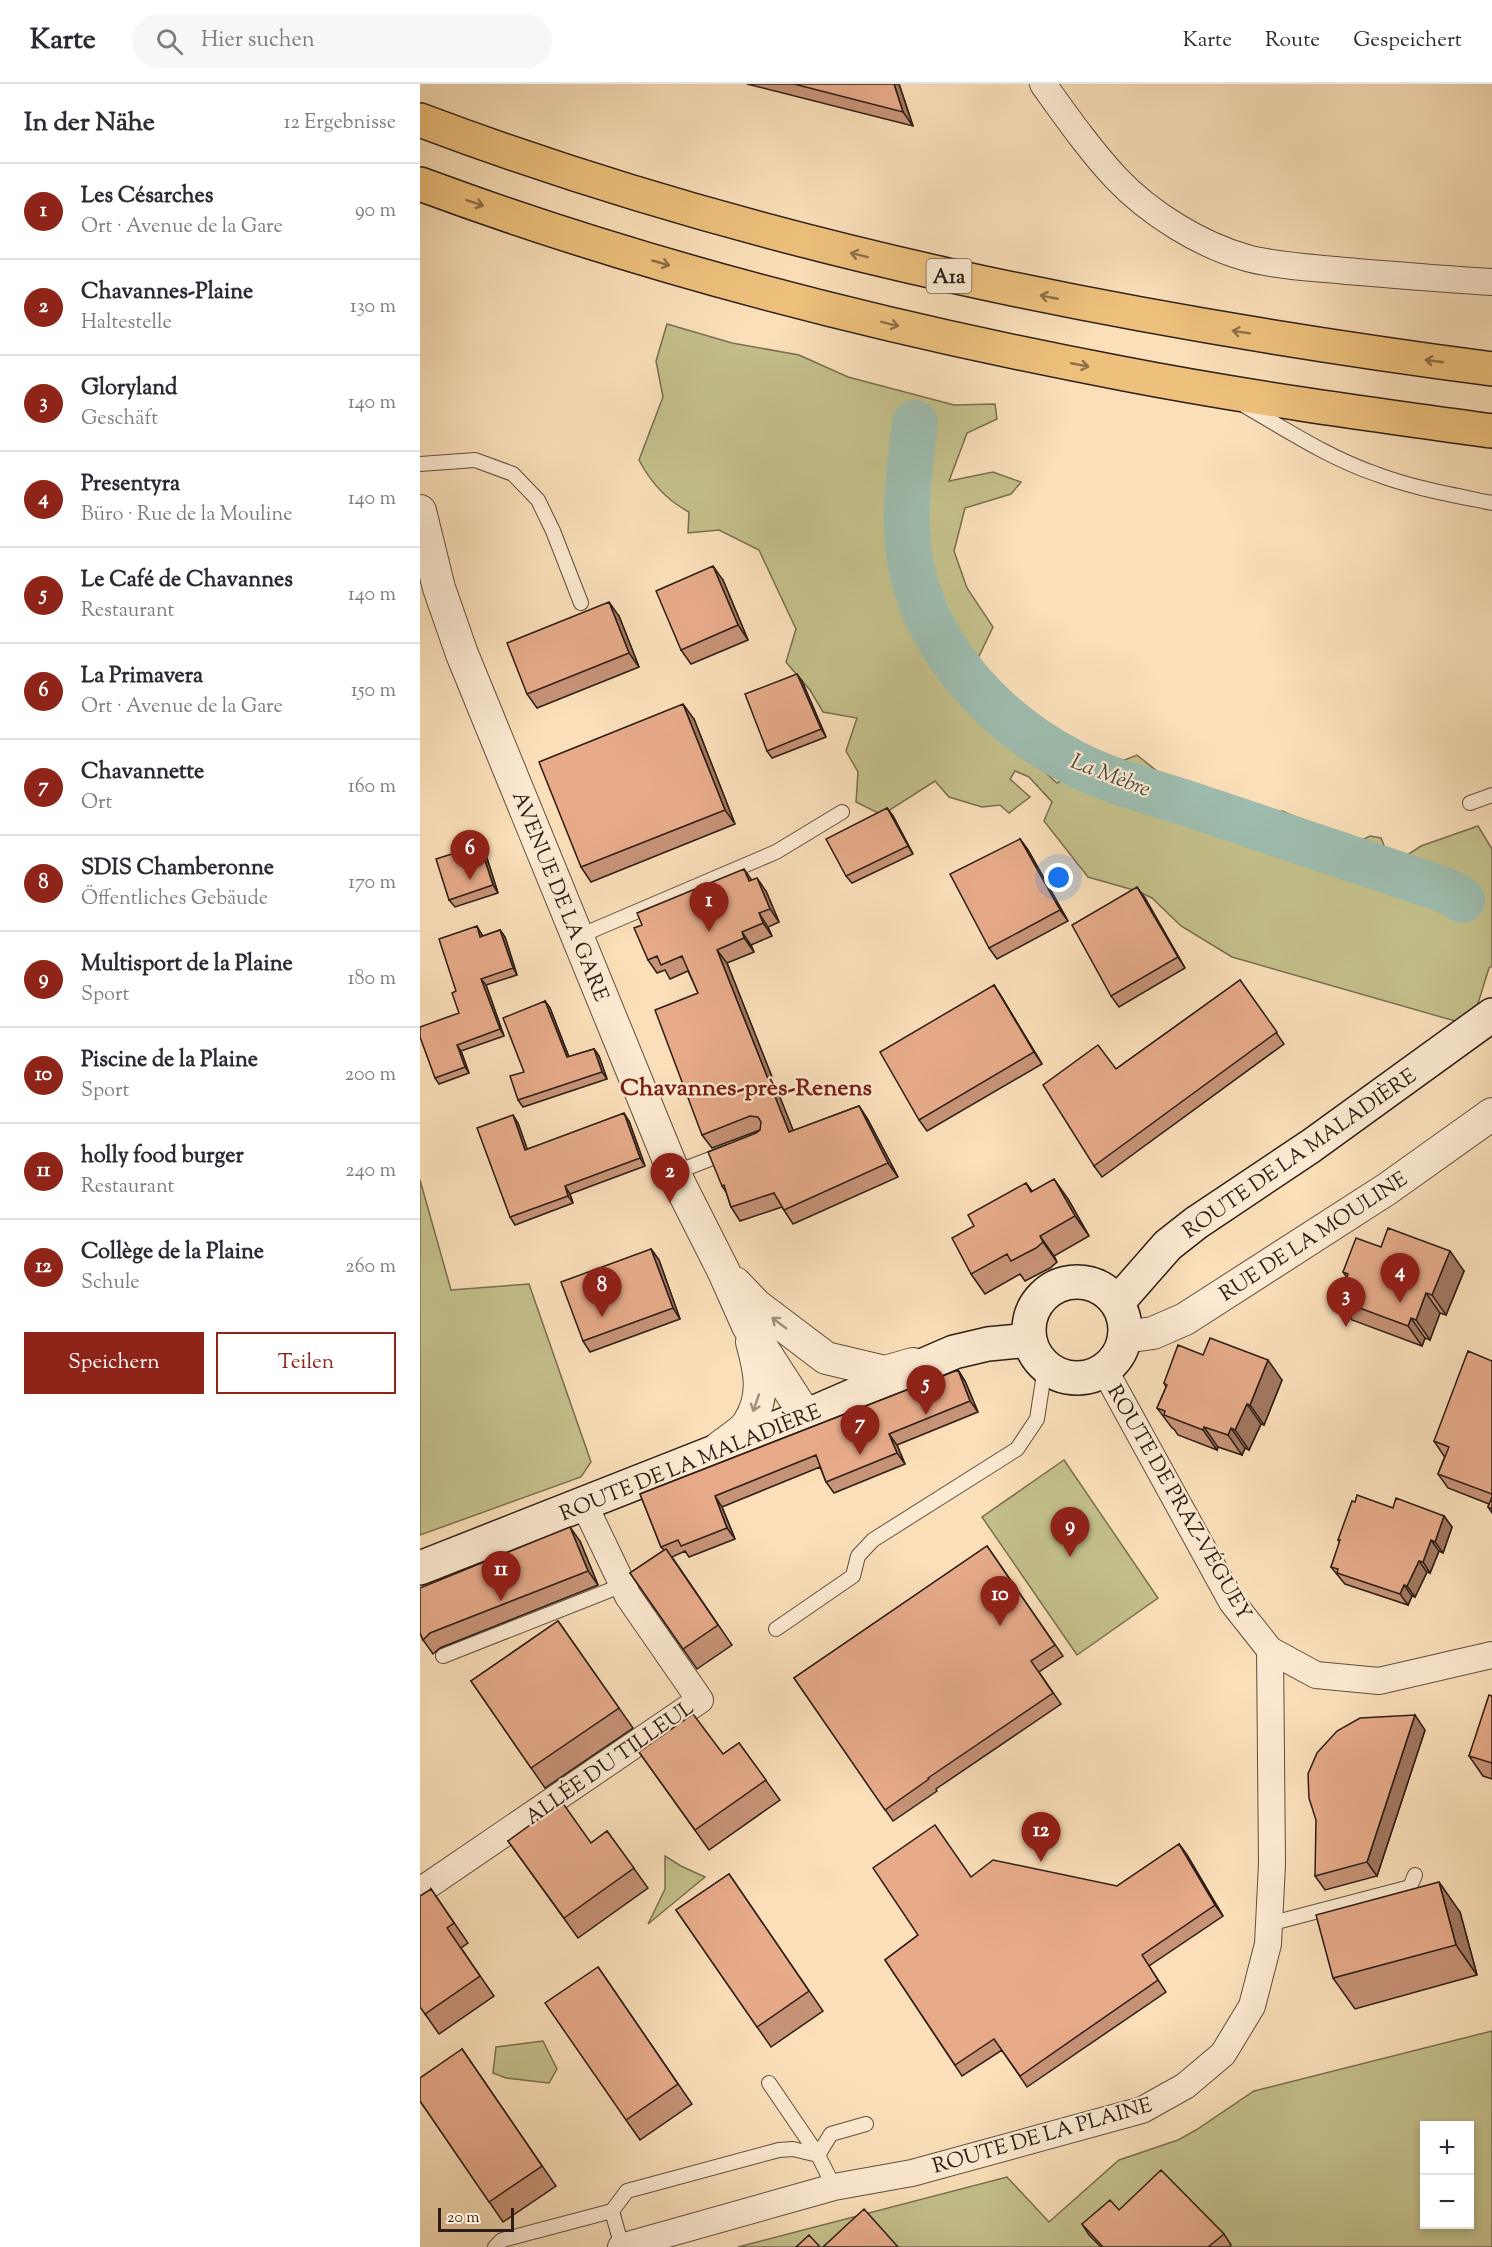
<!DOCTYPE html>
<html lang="de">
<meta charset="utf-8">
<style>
:root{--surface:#fff;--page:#f7f7f7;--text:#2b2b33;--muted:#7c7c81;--line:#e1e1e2;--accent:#8f2418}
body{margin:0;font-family:"Sorts Mill Goudy",serif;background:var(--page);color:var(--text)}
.controls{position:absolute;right:18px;bottom:18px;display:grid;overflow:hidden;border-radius:0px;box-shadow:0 3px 9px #0003}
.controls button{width:54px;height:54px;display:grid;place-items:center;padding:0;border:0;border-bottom:2px solid var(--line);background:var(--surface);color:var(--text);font:30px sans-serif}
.scale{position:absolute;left:18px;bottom:15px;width:76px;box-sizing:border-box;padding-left:6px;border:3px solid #2d1d16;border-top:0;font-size:16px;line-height:21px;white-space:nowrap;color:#2d1d16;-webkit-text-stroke:4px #fcead2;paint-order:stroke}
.you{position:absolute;left:639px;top:794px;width:21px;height:21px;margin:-15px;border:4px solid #fff;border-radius:50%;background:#1a73e8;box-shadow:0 0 0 9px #1a73e833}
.badge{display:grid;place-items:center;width:39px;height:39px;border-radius:50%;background:var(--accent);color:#fff;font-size:20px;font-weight:700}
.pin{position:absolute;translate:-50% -50px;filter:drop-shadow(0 2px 3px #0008)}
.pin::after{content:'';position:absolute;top:32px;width:21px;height:18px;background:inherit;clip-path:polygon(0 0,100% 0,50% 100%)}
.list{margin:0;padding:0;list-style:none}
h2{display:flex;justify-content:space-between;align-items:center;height:78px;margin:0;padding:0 24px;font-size:26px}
h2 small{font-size:20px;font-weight:400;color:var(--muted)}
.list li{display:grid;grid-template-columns:39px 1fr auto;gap:18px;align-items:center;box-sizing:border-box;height:96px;padding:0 24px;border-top:2px solid var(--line)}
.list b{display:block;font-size:22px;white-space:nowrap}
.list p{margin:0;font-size:20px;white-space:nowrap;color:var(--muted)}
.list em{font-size:20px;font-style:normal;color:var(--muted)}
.actions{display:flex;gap:12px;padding:18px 24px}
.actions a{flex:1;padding:14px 0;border:2px solid var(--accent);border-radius:0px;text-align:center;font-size:21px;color:var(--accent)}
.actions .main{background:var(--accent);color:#fff}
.icon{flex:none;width:33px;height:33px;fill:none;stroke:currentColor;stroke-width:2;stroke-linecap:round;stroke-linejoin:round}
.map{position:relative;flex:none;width:1072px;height:2163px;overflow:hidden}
header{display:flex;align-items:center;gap:36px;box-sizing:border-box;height:84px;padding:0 30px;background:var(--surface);border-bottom:2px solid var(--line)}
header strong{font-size:28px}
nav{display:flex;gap:33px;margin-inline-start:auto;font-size:21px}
.search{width:420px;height:54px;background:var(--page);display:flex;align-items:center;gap:15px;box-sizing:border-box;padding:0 21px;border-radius:33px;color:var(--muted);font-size:22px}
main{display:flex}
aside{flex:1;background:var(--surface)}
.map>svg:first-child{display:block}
.green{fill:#c4c08b;stroke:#786e50;stroke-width:1.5;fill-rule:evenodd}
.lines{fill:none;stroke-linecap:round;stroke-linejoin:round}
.river{stroke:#9ebdaf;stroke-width:46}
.service-casing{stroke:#604e3f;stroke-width:16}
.minor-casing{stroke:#604e3f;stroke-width:28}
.tertiary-casing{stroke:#604e3f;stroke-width:34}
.secondary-casing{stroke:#2d1d16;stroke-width:36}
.motorway-casing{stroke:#2d1d16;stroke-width:36}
.service{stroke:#fcead2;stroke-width:14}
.minor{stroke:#fcead2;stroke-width:26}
.tertiary{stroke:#fcead2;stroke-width:32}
.secondary{stroke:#fcead2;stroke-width:33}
.motorway{stroke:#edc07c;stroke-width:33}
.wall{fill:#c79377;stroke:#2d1d16;stroke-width:1.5}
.shaded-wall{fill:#a27861;stroke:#2d1d16;stroke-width:1.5}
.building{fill:#e7ab8a;stroke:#2d1d16;stroke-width:1.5}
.oneway{stroke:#8d6e49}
.oneway2{stroke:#9f8e7d}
.labels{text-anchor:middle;stroke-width:4.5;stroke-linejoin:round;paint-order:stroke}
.shield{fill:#fcead2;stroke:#6b5a4e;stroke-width:1.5}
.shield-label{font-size:20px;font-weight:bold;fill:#2d1d16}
.street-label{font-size:21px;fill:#2d1d16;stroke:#fcead2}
.water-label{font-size:22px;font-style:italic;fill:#4f4d44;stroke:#fcead2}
.quarter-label{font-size:24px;font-weight:bold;fill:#7a1f14;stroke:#fcead2}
</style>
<header>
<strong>Karte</strong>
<div class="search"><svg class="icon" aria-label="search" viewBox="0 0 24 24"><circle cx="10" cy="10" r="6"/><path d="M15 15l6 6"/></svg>Hier suchen</div>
<nav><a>Karte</a><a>Route</a><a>Gespeichert</a></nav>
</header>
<main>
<aside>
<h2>In der Nähe<small>12 Ergebnisse</small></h2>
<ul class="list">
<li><span class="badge">1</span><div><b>Les Césarches</b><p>Ort · Avenue de la Gare</p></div><em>90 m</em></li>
<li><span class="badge">2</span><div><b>Chavannes-Plaine</b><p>Haltestelle</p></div><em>130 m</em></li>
<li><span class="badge">3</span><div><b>Gloryland</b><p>Geschäft</p></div><em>140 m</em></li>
<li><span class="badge">4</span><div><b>Presentyra</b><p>Büro · Rue de la Mouline</p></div><em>140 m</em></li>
<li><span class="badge">5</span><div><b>Le Café de Chavannes</b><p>Restaurant</p></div><em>140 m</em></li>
<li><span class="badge">6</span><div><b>La Primavera</b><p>Ort · Avenue de la Gare</p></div><em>150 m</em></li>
<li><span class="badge">7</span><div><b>Chavannette</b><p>Ort</p></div><em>160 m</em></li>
<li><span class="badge">8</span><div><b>SDIS Chamberonne</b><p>Öffentliches Gebäude</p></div><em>170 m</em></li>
<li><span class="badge">9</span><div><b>Multisport de la Plaine</b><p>Sport</p></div><em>180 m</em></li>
<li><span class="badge">10</span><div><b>Piscine de la Plaine</b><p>Sport</p></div><em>200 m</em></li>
<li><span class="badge">11</span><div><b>holly food burger</b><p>Restaurant</p></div><em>240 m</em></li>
<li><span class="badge">12</span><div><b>Collège de la Plaine</b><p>Schule</p></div><em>260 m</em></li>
</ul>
<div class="actions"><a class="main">Speichern</a><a>Teilen</a></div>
</aside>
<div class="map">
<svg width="1072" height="2163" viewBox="0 0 1072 2163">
<rect width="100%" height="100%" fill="#fadfb9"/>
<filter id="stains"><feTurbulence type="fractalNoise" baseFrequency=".00333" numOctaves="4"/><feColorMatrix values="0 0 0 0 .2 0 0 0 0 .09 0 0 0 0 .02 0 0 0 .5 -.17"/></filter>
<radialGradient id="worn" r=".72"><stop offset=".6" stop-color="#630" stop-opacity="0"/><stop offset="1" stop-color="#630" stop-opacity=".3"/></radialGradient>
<path class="green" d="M247 240 312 259 379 271 428 293 534 321 575 320 577 335 547 349 529 397 573 388 601 398 591 410 545 424 534 467 547 504 573 543 546 599 581 648 637 699 669 681 697 693 702 677 717 671 738 688 740 704 781 710 787 722 848 741 862 727 936 759 950 752 961 754 972 781 1001 762 1058 742 1072 765V882L1069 884 1055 929 1035 937 812 873 761 842 732 814 717 807 668 793 624 737 632 718 609 693 595 687 590 695 610 713 589 729 580 721 562 723 529 713 515 697 462 731 436 718 438 688 426 667 437 634 403 628 390 606 366 578 376 545 339 466 299 446 268 449 269 428C246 416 231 399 219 376L243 313 236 277Z
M0 1096 31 1206 109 1200 171 1378 161 1393 0 1451Z
M644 1376 738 1514 657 1571 562 1433Z
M245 1772 261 1782 285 1793 228 1840 245 1805Z
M1072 1947V2163H318L587 2093 629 2138 699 2076 758 2056 776 2046 834 2007ZM1004 2042H1050V2140H1004Z
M123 1957 137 1985 129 1999 86 1994 73 1989 76 1963Z"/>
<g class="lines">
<path class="river" d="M495 339C490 380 484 420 488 461 497 557 572 637 654 679 692 699 737 709 778 723 859 750 941 778 1022 805L1037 812 1042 816"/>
<defs>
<path id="service" d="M825 322C867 346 909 374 956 390 993 404 1033 411 1072 419
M0 380 55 376 93 390 118 416 133 447 161 519
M1050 719 1072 711
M157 853 356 768 422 728
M254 1089 308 1068
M356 1545 433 1492 438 1472 453 1456 597 1365 617 1335 625 1283
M23 1572 203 1501
M849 1840 990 1803 995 1791
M349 1999 398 2071 411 2050 446 2040
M192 2127 207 2107 359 2066 373 2065 398 2071 414 2103
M75 2163 82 2156 192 2127 202 2163"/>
<path id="minor" d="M623 0C646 32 669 65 696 94 729 129 780 161 827 174 856 182 896 184 926 187 975 191 1023 195 1072 198
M684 1285 812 1518 850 1566 896 1591 959 1597 1072 1571
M0 1807 280 1616 208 1512 164 1420
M201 2163 414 2103 492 2089 722 2026 765 2002 803 1970 832 1922 848 1860 852 1780 850 1566"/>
<path id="tertiary" d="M0 427 19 504 42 570 254 1089 304 1188 328 1242 386 1332
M315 1199 336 1221 406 1274 465 1288 493 1280
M704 1253 733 1249 765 1235 967 1105 1072 1030
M299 1364C307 1357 322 1349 328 1340 346 1312 340 1287 332 1258"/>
<path id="secondary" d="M609 1246a48 48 0 1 1 96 0a48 48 0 1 1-96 0Z
M697 1219 748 1161 776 1139 891 1062 1072 931
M0 1484 386 1332 534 1268 568 1260 609 1256"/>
<path id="motorway" d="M0 36C345 166 708 237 1072 285
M0 100C227 184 463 244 700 289 823 313 948 330 1072 347"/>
</defs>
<use href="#service" class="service-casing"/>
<use href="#minor" class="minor-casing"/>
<use href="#tertiary" class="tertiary-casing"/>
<use href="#secondary" class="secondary-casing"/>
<use href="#motorway" class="motorway-casing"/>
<use href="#service" class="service"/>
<use href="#minor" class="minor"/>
<use href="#tertiary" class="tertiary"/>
<use href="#secondary" class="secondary"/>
<use href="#motorway" class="motorway"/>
</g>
<path class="wall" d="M327 0H479L493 42Z
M303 496 328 556 271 580 261 566Z
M199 532 219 583 117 624 107 610Z
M382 597 406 653 352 674 347 667Z
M274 635 315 740 171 798 161 783Z
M467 724 473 732 493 770 432 799 426 792Z
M600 755 608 766 648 837 577 875 569 864Z
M65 768 78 809 35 823 29 816Z
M332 796 346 807 359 838 348 843 352 852 331 861 334 868 307 879 373 1047 439 1022 448 1036 478 1093 373 1140 362 1123 320 1137 311 1123 306 1108 302 1102 336 1049 340 1046 292 1064 282 1051 278 909 268 887 250 895 245 886 237 889 228 876Z
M725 814 765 884 699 923 691 912Z
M80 846 85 853 97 891 66 901 84 952 41 967 49 989 19 1000 15 994 39 929 36 907 61 849 63 852Z
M820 896 864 960 682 1093 674 1082 696 985Z
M574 901 581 912 622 980 507 1047 499 1036Z
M125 917 130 924 149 973 174 965 179 972 187 995 103 1023 98 1016 104 988Z
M209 1037 225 1082 150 1110 153 1119 95 1141 90 1133 98 1039 107 1065Z
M606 1099 612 1107 648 1115 669 1152 634 1172 637 1178 630 1184 605 1197 600 1190 565 1210 551 1190 554 1142Z
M961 1163 1044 1187 1026 1231 1020 1229 1010 1256 1005 1254 1002 1262 932 1236 918 1216 927 1194 923 1188Z
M231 1165 239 1176 260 1235 170 1268 163 1257Z
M783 1271 862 1296 844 1341 841 1340 829 1366 825 1364 822 1371 798 1363 797 1366 758 1351 754 1345 752 1344 737 1324 746 1303 744 1299Z
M1072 1277V1429L1068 1423 1069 1420 1028 1404 1018 1390 1025 1372H1024L1014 1357Z
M538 1286 545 1297 558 1328 477 1361 485 1380 414 1409 406 1398 400 1383 302 1423 315 1455 269 1473 265 1467 252 1473 312 1561 277 1585 210 1489 244 1466 241 1463 220 1410Z
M935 1418 1024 1432 1032 1443 1023 1469 1019 1467 1010 1489 1007 1488 995 1513 992 1512 988 1521 925 1500 911 1483 920 1458 918 1456Z
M160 1457 178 1501 20 1564 13 1570 3 1556 0 1549Z
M567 1462 643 1572 619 1588 641 1620 516 1705 517 1707 473 1737 374 1594Z
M138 1537 213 1644 125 1704 51 1597Z
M1072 1612V1695L1063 1692 1049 1672Z
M1005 1646 957 1792 905 1806 895 1792Z
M319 1659 360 1716 289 1766 219 1668 303 1670Z
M187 1747 228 1804 158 1854 88 1757 171 1759Z
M759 1760 767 1771 803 1832 729 1882 746 1908 607 2003 582 1966 542 1992 465 1876 498 1851 551 1793 697 1802Z
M309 1790 403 1927 351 1963 256 1826Z
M11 1805 48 1859 41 1864 74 1912 19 1950 5 1930Z
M1040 1828 1057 1891 935 1925 913 1894Z
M178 1883 272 2020 220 2056 206 2036Z
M42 1965 136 2102 83 2138 0 2017Z
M699 2126 804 2150 811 2161 809 2163H681L669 2151 662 2140Z"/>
<path class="shaded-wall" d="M474 0H479L493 42 483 28Z
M293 482 303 496 328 556 318 541Z
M189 518 199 532 219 583 209 569Z
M377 590 382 597 406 653 401 645Z
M263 620 274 635 315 740 305 726Z
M467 724 473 732 493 770 488 762Z
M600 755 608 766 648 837 640 826Z
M60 761 65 768 78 809 73 801Z
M324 785 333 798 329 797Z
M337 794 346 807 359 838 350 825Z
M717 803 725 814 765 884 758 873Z
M339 829 348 843 352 852 343 839Z
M57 842 61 849 65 859 60 853Z
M80 846 85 853 97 891 93 884Z
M322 848 331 861 334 868 324 854Z
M297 866 307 879 379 1061 369 1048Z
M61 895 66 901 84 952 80 945Z
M574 901 581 912 622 980 614 968Z
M125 917 130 924 152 981 147 973Z
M37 961 41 967 49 989 45 983Z
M174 965 179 972 187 995 182 988Z
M439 1022 448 1036 478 1093 468 1079Z
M204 1029 209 1037 225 1082 220 1074Z
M93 1031 98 1039 110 1073 105 1066Z
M634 1095 648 1115 669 1152 655 1132Z
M145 1102 150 1110 153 1119 148 1112Z
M620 1152 634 1172 637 1178 623 1158Z
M231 1165 239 1176 260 1235 253 1224Z
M1030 1167 1044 1187 1026 1231 1012 1211Z
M1006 1209 1020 1229 1010 1256 996 1236Z
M991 1234 1005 1254 1002 1262 988 1242Z
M848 1276 862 1296 844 1341 830 1321Z
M538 1286 545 1297 558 1328 550 1317Z
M827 1320 841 1340 829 1366 815 1346Z
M784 1343 798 1363 797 1366 783 1346Z
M811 1344 825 1364 822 1371 808 1351Z
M469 1350 477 1361 485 1380 477 1369Z
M295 1412 302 1423 315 1455 307 1444Z
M1024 1432 1032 1443 1023 1469 1015 1458Z
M150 1443 160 1457 178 1501 168 1487Z
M1011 1456 1019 1467 1010 1489 1003 1478Z
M999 1477 1007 1488 995 1513 987 1502Z
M984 1501 992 1512 988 1521 980 1510Z
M995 1631 1005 1646 957 1792 947 1778Z
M759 1760 767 1771 803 1832 795 1821Z
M1019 1798 1040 1828 1057 1891 1036 1861Z"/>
<path class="building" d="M374 0H474L483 28Z
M293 482 318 541 261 566 236 507Z
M189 518 209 569 107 610 87 559Z
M377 590 401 645 347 667 325 610Z
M263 620 305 726 161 783 119 678Z
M467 724 488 762 426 792 406 755Z
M600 755 640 826 569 864 530 790Z
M60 761 73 801 29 816 16 775Z
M324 785 329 797 337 794 350 825 339 829 343 839 322 848 324 854 297 866 369 1048 439 1022 468 1079 364 1126 354 1109 311 1123 304 1101 302 1102 288 1068 336 1049 340 1046 341 1038 338 1033 330 1032 282 1051 235 926 278 909 262 872 241 881 237 872 228 876 214 844 222 841 217 829Z
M717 803 758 873 691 912 652 841Z
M57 842 60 853 80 846 93 884 61 895 80 945 37 961 45 983 15 994 0 953V943L39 929 32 909 36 907 19 855Z
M820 896 857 948 674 1082 623 1001 678 961 696 985Z
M574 901 614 968 499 1036 460 968Z
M125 917 147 973 174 965 182 988 98 1016 90 992 104 988 83 934Z
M204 1029 220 1074 145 1102 148 1112 90 1133 57 1044 93 1031 105 1066Z
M634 1095 655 1132 620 1152 623 1158 616 1164 591 1177 587 1170 551 1190 532 1154 554 1142 548 1131 606 1099 611 1108Z
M968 1144 1030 1167 1012 1211 1006 1209 996 1236 991 1234 988 1242 918 1216 928 1190 923 1188 936 1154 961 1163Z
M231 1165 253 1224 163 1257 141 1198Z
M790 1254 848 1276 830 1321 827 1320 815 1346 811 1344 808 1351 784 1343 783 1346 744 1331 745 1327 737 1324 747 1301 744 1299 758 1261 783 1271Z
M1048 1267 1072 1277V1410L1018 1390 1029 1363 1014 1357Z
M538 1286 550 1317 469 1350 477 1369 406 1398 396 1371 295 1412 307 1444 261 1462 258 1456 241 1463 220 1410Z
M937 1411 973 1424 976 1414 1024 1432 1015 1458 1011 1456 1003 1478 999 1477 987 1502 984 1501 980 1510 917 1489 918 1485 911 1483 920 1456H918L932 1417 935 1418Z
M1072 1413V1425L1068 1423Z
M150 1443 168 1487 10 1549 3 1556 0 1549V1504Z
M567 1462 635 1561 611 1577 633 1609 508 1694 509 1695 465 1726 374 1594Z
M246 1465 298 1541 263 1565 210 1489Z
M138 1537 199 1624 111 1684 51 1597Z
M1069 1611 1072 1612V1679L1049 1672Z
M273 1630 303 1670 319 1659 346 1696 275 1746 219 1668Z
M995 1631 947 1778 895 1792 896 1736 889 1714 888 1690 897 1669 917 1647 940 1634Z
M142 1718 171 1759 187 1747 214 1784 144 1834 88 1757Z
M515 1741 551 1793 573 1776 697 1802 759 1760 795 1821 722 1871 738 1896 600 1992 574 1955 535 1981 465 1876 498 1851 453 1784Z
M309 1790 389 1907 337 1943 256 1826Z
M1019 1798 1036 1861 913 1894 896 1831Z
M11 1805 34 1839 27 1844 60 1892 5 1930 0 1923V1812Z
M178 1883 258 2000 206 2036 125 1919Z
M42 1965 122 2082 69 2118 0 2017V1994Z
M741 2086 804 2150 788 2163H683L662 2140 690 2116 699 2126Z
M444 2125 478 2163H403Z
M389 2151 400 2163H376Z"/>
<defs><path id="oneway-shaft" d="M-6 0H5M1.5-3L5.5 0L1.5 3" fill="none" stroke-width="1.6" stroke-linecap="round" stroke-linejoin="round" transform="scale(1.5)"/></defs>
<g class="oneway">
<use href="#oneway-shaft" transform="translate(55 119) rotate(19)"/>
<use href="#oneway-shaft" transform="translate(439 171) rotate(-166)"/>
<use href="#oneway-shaft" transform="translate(241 179) rotate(16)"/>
<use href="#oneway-shaft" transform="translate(629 213) rotate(-169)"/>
<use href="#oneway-shaft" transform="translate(470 240) rotate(14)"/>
<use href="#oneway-shaft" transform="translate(821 248) rotate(-171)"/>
<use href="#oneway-shaft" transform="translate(1014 277) rotate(-172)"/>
<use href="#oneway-shaft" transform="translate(660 281) rotate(11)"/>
</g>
<g class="oneway2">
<use href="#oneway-shaft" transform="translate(359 1239) rotate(-143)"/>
<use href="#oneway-shaft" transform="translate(336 1319) rotate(109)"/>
</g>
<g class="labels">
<rect class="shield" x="506.5" y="175" width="45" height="34" rx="4.5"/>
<g class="shield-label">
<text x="529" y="199">A1a</text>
</g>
<g class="street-label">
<text transform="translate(141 812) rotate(68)" y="7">AVENUE DE LA GARE</text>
<text transform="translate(879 1069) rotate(-35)" y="7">ROUTE DE LA MALADIÈRE</text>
<text transform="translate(893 1152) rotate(-33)" y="7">RUE DE LA MOULINE</text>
<text transform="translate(270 1378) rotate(-22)" y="7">ROUTE DE LA MALADIÈRE</text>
<text transform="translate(760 1418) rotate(60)" y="7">ROUTE DE PRAZ-VÉGUEY</text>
<text transform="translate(189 1678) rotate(-35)" y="7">ALLÉE DU TILLEUL</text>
<text transform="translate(622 2051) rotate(-16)" y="7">ROUTE DE LA PLAINE</text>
</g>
<g class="water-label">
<text transform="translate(691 690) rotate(21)" y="8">La Mèbre</text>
</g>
<g class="quarter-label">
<text x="326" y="1011">Chavannes-près-Renens</text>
</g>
</g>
<rect width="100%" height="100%" filter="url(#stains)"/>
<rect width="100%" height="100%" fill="url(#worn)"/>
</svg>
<div class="controls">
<button>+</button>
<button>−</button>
</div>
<div class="scale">20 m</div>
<div class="you"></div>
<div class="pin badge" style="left:289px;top:848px">1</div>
<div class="pin badge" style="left:250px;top:1119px">2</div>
<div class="pin badge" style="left:926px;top:1243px">3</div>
<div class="pin badge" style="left:980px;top:1219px">4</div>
<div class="pin badge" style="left:506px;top:1331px">5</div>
<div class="pin badge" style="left:50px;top:796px">6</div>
<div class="pin badge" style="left:440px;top:1371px">7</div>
<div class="pin badge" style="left:182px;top:1233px">8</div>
<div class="pin badge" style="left:650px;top:1473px">9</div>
<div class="pin badge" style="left:580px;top:1542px">10</div>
<div class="pin badge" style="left:81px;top:1517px">11</div>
<div class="pin badge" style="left:621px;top:1778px">12</div>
</div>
</main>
